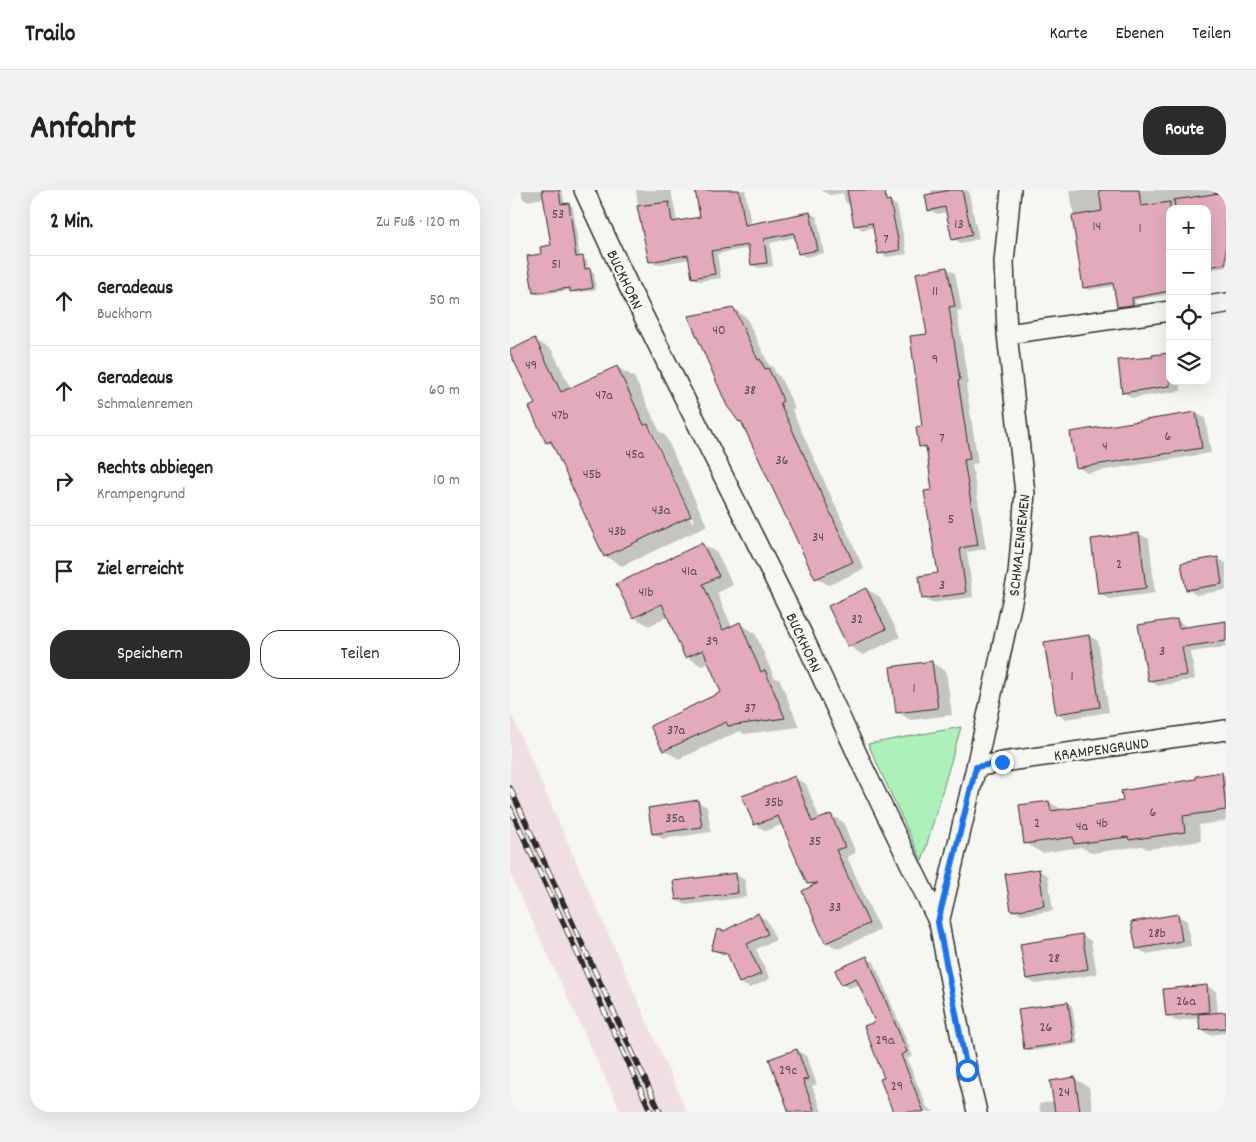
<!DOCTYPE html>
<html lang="de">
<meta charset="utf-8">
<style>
:root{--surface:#fff;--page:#f2f2f2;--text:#222;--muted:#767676;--line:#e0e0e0;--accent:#2b2b2b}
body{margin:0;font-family:Dekko,sans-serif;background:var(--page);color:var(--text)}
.controls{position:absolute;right:15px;top:15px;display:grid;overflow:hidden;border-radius:10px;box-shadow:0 5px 20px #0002}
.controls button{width:45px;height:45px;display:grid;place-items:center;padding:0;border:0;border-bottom:1px solid var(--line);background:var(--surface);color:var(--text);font:25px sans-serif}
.stop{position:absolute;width:15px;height:15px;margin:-11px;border:4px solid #1a73e8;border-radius:50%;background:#fff}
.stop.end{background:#1a73e8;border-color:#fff;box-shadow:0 1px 5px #0008}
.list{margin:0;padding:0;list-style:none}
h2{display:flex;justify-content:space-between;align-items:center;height:65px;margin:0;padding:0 20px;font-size:21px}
h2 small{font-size:16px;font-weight:400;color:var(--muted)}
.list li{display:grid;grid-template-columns:32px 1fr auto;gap:15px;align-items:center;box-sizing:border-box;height:90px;padding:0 20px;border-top:1px solid var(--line)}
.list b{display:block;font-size:19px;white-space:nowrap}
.list p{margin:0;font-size:16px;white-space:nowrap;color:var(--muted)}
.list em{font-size:16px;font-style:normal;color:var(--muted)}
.actions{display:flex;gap:10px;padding:15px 20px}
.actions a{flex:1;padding:11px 0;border:1px solid var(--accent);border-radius:20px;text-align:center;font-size:18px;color:var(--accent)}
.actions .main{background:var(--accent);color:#fff}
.icon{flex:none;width:28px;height:28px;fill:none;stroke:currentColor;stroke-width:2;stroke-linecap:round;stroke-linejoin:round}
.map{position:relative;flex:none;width:716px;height:922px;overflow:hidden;border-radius:20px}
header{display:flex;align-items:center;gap:30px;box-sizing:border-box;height:70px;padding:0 25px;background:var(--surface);border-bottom:1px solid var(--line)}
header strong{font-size:24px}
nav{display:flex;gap:28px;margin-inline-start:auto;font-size:18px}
.intro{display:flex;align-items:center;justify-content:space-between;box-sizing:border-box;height:120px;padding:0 30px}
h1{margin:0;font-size:35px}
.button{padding:12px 22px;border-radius:20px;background:var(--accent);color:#fff;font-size:18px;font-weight:700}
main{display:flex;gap:30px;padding:0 30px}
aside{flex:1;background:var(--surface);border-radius:20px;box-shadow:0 5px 20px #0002}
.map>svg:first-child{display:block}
.built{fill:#f0dfe2}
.green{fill:#adf0ba;stroke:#6c8e72}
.shadow{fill:#0003;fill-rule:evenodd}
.building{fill:#e3aabb;stroke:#2b2b2b}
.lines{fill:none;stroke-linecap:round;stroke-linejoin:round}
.street-casing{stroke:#2b2b2b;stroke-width:22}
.street{stroke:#f6f6f2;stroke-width:19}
.rail-casing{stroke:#2b2b2b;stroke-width:5.5}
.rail{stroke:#f6f6f2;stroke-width:4;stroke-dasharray:11;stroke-linecap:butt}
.route{stroke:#1a73e8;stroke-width:6}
.labels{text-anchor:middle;stroke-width:5;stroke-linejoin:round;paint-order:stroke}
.number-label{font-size:14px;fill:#594b4f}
.street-label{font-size:16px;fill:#2b2b2b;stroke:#f6f6f2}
</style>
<header>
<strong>Trailo</strong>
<nav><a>Karte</a><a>Ebenen</a><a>Teilen</a></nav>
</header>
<div class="intro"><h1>Anfahrt</h1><a class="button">Route</a></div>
<main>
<aside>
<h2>2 Min.<small>Zu Fuß · 120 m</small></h2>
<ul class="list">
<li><svg class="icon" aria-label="ahead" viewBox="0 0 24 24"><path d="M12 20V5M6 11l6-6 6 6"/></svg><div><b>Geradeaus</b><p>Buckhorn</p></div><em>50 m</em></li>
<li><svg class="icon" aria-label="ahead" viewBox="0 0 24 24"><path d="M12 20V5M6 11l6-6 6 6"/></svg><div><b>Geradeaus</b><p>Schmalenremen</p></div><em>60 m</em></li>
<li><svg class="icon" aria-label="right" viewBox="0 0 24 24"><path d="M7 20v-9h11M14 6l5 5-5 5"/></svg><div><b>Rechts abbiegen</b><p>Krampengrund</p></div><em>10 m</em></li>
<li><svg class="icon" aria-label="arrive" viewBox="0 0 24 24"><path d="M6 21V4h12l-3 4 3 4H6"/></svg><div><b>Ziel erreicht</b></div></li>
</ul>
<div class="actions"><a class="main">Speichern</a><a>Teilen</a></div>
</aside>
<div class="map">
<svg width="716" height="922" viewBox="0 0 716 922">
<rect width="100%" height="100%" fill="#f6f6f2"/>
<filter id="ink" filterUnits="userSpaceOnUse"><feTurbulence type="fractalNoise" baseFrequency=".02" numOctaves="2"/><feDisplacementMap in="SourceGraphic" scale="10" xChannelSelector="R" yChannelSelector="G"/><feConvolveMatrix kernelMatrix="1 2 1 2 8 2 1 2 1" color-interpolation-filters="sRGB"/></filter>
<g filter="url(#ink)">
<path class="built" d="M0 522 177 922H111L0 684Z"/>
<path class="green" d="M451 537 412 671 358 554Z"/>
<path class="shadow" d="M11 0H52L55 15 59 14 63 17 70 68 77 70 78 80 84 82 86 100 66 103 61 100 28 105 24 103 33 65 42 56 34 8 17 11 13 9Z
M126 0H161L167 32 191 28 186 0H235L241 35 300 23 307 27 314 63 295 67 289 63 286 47 260 53 263 76 249 78 242 75 240 58 207 64 211 88 189 91 183 88 180 69 146 75 140 71 130 32Z
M311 0H361L363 14 380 11 387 16 397 64 376 67 369 63 364 37 353 40 345 35 342 16 335 12 333 3 319 5Z
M421 0H458L469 49 451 53 444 49 437 22 427 24 420 20 422 5Z
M560 0H716V77L697 80V19H660V104L625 110 626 117 612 119 608 116 605 96 578 100 574 97Z
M437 79 445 83 452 120 447 121 458 194 456 195 468 273 462 274 476 359 457 362 463 407 421 413 413 408 429 384 424 301 417 260 411 256 414 237 419 145Z
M224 119 236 127 259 175 263 177 266 184 270 187 285 218 282 220 354 379 319 395 306 388 234 234 230 231Z
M25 150 42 160 61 199 107 177 124 187 150 242 155 245 197 336 112 376 95 366 45 257 37 252 26 215ZM138 237H141L184 331 182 332Z
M658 164 660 191H670L671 201 622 208 613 202 644 168Z
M686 223 695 228 701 263 577 283 568 277Z
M629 344 639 349 645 403 599 409 589 403 583 350Z
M192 354 207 363 223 395 207 403 222 437 230 434 245 443 264 487 270 490 289 537 234 544 230 541 169 569 154 560 213 503 200 473 192 476 176 467 159 426 139 436 124 427Z
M707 368 716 373V400L686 405 677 399Z
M356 399 370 407 390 447 353 465 339 456Z
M667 430 676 436 677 439 716 433V457L681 462 685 489 648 496 639 490Z
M579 446 588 451 599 522 556 529 547 523Z
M422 473 436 481 442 525 401 530 387 522Z
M712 584 716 586V631L689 635 691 651 637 659 632 656 582 663 571 657 532 663 515 653 539 612 553 620 614 612Z
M284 588 296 594 310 630 321 625 333 632 346 663 337 667 370 740 328 759 316 752 304 696 298 693 273 634 256 641 245 634Z
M188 612 197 617 201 642 153 649 143 643Z
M528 680 538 686 543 721 512 725 502 720Z
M225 684 235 690 237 707 176 715 167 710Z
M248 725 257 730 266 750 246 759 260 789 240 798 230 793 220 766 212 765 203 759 214 742Z
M667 725 677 731 681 756 637 764 627 759Z
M572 745 581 751 587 784 526 794 517 789Z
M356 768 364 772 403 866 397 869 417 917 424 922H390L376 888 367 832 350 794 339 798 332 794Z
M696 796 706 801 708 824 716 823V843L700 845 691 840 690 828 666 831 657 826Z
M558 813 562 816 568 854 520 861 515 859Z
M287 860 296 866 307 894 302 896 312 922H277L276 918 278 917Z
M565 889 579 897 583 922H530L529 914 545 911Z"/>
<path class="building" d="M32 0H49L51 14 59 13 66 67 73 66 75 79 80 78 83 98 60 102V98L23 103 17 66 31 64 30 57 41 55Z
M185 0H229L235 35 300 22 308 60 288 64 284 43 254 49 257 73 241 75 238 55 201 61 205 84 182 88 178 65 139 72 127 16 159 12 162 32 190 27Z
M337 0H375L376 11 380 10 390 60 368 64 362 33 344 36Z
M440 0H452L462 45 442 50 435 17 418 21 415 5Z
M589 0H629L631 16 660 12V101L622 108 623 115 607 117 603 93 573 98 562 26 592 21Z
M716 2V74L697 77V19H665L664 10Z
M437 77 445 116 439 117 450 190 448 191 460 269 454 270 468 355 450 358 456 403 412 409 409 386 428 383 414 301 422 300 416 256 409 257 406 237 412 236 400 146 417 144 406 83Z
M224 118 248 170 250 169 255 179 258 178 269 200 273 211 270 213 343 372 305 389 231 231 229 232 217 216 178 126Z
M25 148 51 202 107 176 134 235 138 234 181 326 94 367 41 251 36 253 19 217 25 214 0 163V160Z
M659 163 660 196 612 203 608 170 643 167 642 165Z
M686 222 692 258 566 278 560 242Z
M629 343 636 398 588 404 581 349Z
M192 353 209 386 193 394 213 440 230 432 251 482 255 480 275 528 218 536 216 532 153 561 140 536 211 502 193 460 175 468 152 414 123 428 106 394Z
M708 367 712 394 676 400 671 373Z
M356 398 376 439 338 457 318 416Z
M667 429 669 438 716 431V451L672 457 677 485 638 491 628 435Z
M579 445 590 517 546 524 534 452Z
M422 471 428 518 386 523 380 477Z
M712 582 716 620 673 626 675 642 619 650 618 647 564 654 563 647 514 654 509 615 539 611 541 621 613 611 611 601 686 589V586Z
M285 586 302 632 321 624 335 657 326 660 359 734 315 753 292 701 308 693 297 694 268 626 244 635 232 606Z
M188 610 192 637 142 644 138 618Z
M529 679 534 716 501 721 495 684Z
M226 683 228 703 166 710 163 691Z
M248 723 258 744 237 754 251 784 229 793 217 763 201 760 207 739 214 741Z
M668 724 672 751 626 759 621 732Z
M572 744 578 779 516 789 510 754Z
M357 766 397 862 391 865 414 922H383L370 889 374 888 354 836 365 832 346 788 331 795 325 780Z
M697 795 699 822 656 826 653 799Z
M558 812 564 852 514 859 508 819Z
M716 822V838L690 840 688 824Z
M287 859 298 889 293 890 305 922H279L259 869Z
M565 887 570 922H545L540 891Z"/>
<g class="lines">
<defs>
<path id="street" d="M74 0 119 97 292 444 354 579 429 733 457 880 467 922
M697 116 716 113
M497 144 660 121
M466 577 493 572 716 540
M429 733 466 577 508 384 515 303 497 144 494 72 501 0"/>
</defs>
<use href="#street" class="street-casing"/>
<use href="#street" class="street"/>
<defs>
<path id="rail" d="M0 598 150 922
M0 618 141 922"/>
</defs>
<use href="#rail" class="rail-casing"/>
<use href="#rail" class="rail"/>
</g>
</g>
<g class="lines" filter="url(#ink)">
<path class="route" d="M457 880 428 732 466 577 492 572"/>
</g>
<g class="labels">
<g class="number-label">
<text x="48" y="28">53</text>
<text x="449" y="38">13</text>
<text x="587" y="40">14</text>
<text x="630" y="42">1</text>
<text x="376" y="53">7</text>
<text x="46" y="78">51</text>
<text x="425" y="105">11</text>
<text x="209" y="144">40</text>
<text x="425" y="173">9</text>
<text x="21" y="179">49</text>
<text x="240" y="204">38</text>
<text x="94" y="209">47a</text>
<text x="50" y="229">47b</text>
<text x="658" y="250">6</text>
<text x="432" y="252">7</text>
<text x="595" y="260">4</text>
<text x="125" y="268">45a</text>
<text x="272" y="274">36</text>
<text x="82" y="288">45b</text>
<text x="151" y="324">43a</text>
<text x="441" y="333">5</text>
<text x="107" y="345">43b</text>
<text x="308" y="351">34</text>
<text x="609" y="378">2</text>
<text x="179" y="385">41a</text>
<text x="432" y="399">3</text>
<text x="136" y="406">41b</text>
<text x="347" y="433">32</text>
<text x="202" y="455">39</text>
<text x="652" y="465">3</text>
<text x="562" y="490">1</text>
<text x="404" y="502">1</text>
<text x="240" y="522">37</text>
<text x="166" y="544">37a</text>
<text x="264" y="616">35b</text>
<text x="643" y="626">6</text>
<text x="165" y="632">35a</text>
<text x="527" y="637">2</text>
<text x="592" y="637">4b</text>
<text x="572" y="640">4a</text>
<text x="305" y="655">35</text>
<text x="325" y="721">33</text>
<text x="647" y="747">28b</text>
<text x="544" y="772">28</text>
<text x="676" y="815">26a</text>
<text x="536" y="841">26</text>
<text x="375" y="854">29a</text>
<text x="278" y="884">29c</text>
<text x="387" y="900">29</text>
<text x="554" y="906">24</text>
</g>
<g class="street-label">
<text transform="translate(116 89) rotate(64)" y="6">BUCKHORN</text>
<text transform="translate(508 355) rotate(-84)" y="6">SCHMALENREMEN</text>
<text transform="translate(295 452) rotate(65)" y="6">BUCKHORN</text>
<text transform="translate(591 558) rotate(-8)" y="6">KRAMPENGRUND</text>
</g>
</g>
</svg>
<div class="controls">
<button>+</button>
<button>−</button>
<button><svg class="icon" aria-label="locate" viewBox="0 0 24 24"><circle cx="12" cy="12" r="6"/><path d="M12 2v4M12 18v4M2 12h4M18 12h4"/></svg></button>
<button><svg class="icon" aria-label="layers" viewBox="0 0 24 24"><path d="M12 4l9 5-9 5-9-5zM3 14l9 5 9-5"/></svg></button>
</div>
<div class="stop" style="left:457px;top:880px"></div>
<div class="stop end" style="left:492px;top:572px"></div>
</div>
</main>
